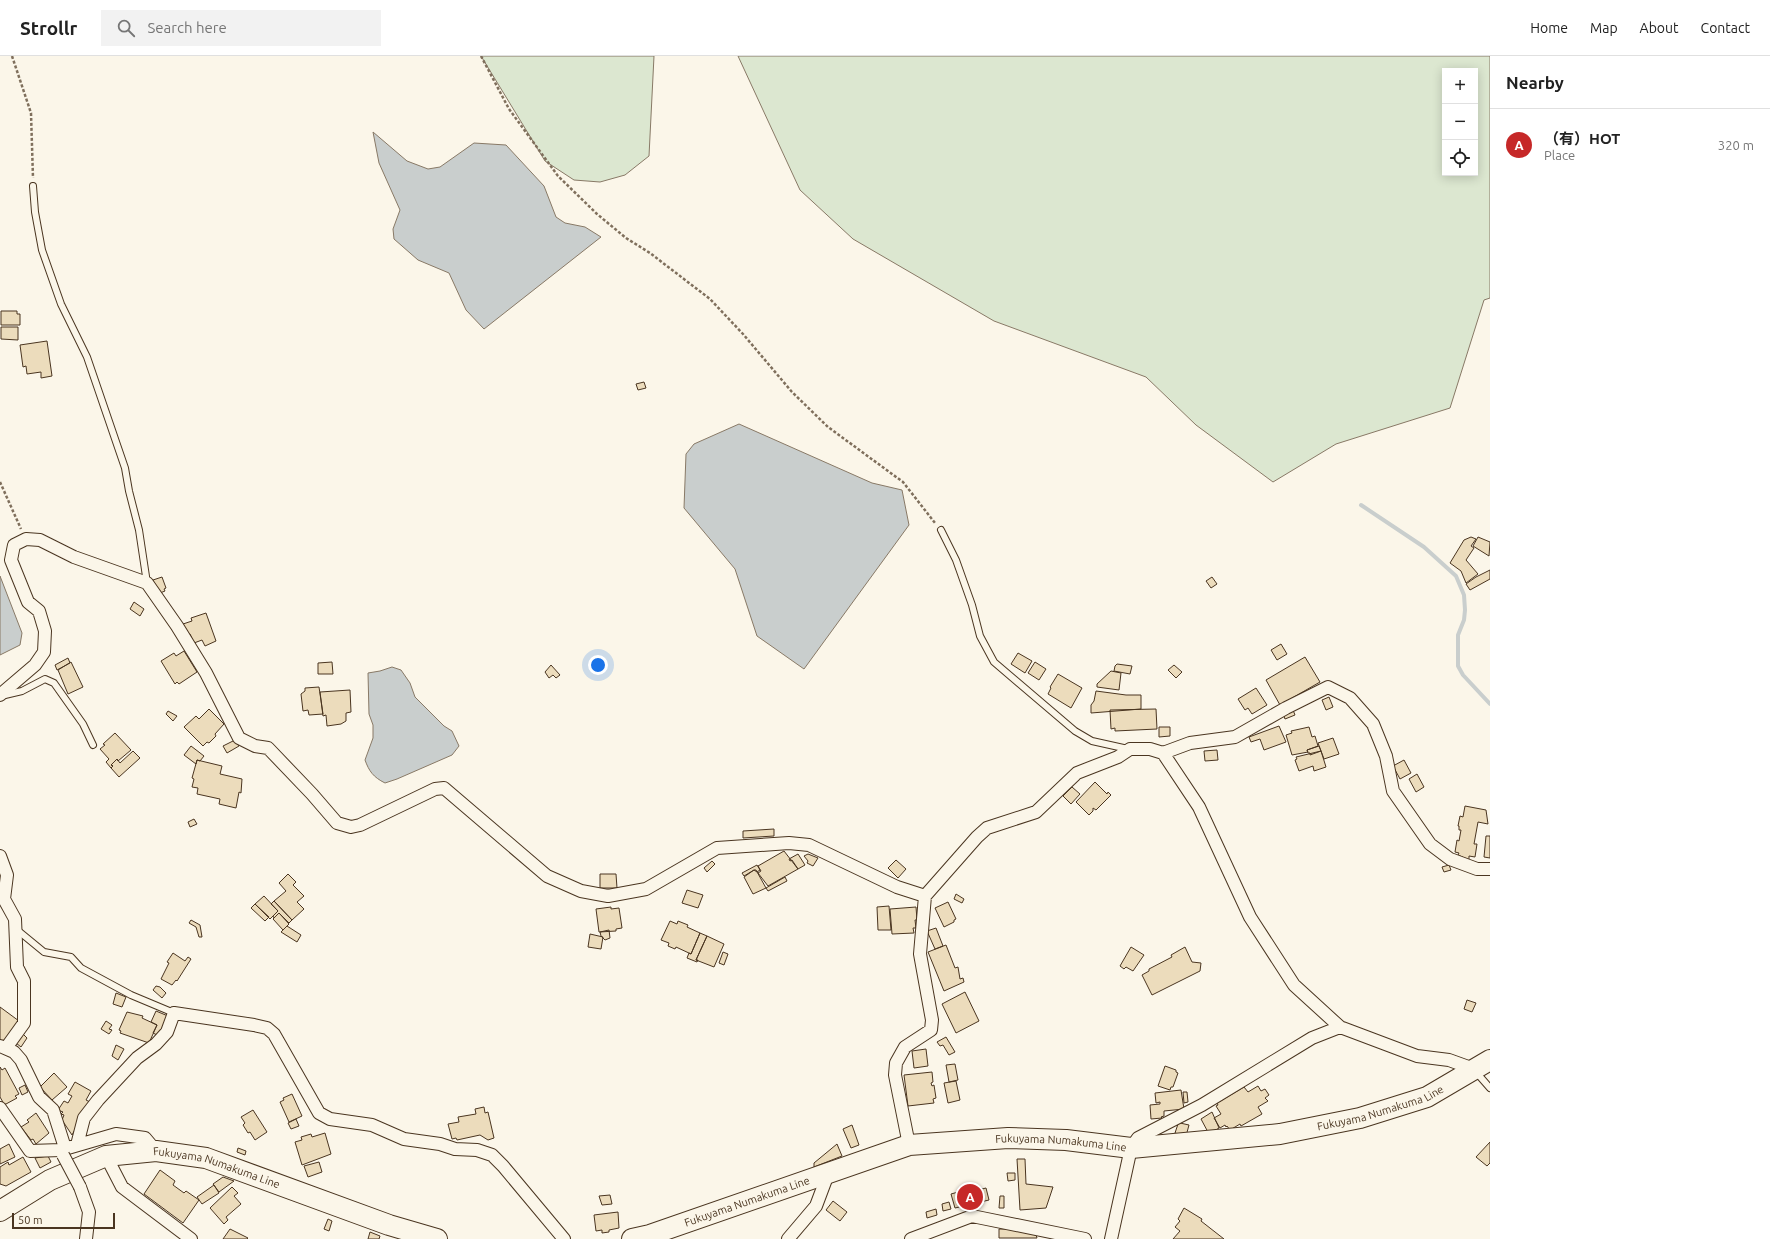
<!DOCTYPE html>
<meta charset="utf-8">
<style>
:root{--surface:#fff;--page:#f2f2f2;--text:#222;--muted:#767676;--line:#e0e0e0;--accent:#c62828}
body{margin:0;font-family:Ubuntu,"Noto Sans JP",sans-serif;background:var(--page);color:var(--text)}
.controls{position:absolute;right:12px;top:12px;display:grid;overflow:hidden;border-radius:0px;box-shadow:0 2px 10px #0003}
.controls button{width:36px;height:36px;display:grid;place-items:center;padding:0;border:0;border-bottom:1px solid var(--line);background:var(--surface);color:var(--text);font:20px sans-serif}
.scale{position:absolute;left:12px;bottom:10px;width:103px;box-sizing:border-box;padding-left:4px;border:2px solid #4a3520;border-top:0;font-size:11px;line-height:14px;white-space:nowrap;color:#4a3520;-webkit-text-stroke:3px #fbf6e9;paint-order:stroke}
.you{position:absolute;left:598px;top:609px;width:14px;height:14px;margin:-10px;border:3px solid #fff;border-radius:50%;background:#1a73e8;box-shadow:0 0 0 6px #1a73e833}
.badge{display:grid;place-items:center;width:26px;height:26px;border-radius:50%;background:var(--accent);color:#fff;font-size:13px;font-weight:700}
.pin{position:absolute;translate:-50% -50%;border:2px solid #fff;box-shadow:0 1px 4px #0006}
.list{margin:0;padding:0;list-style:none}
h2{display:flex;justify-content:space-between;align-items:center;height:52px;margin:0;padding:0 16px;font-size:17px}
h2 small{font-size:13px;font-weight:400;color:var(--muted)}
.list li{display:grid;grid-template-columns:26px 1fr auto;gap:12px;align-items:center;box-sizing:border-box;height:72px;padding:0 16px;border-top:1px solid var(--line)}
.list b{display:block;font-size:15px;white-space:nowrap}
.list p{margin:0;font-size:13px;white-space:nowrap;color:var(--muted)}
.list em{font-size:13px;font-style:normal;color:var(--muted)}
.icon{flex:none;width:22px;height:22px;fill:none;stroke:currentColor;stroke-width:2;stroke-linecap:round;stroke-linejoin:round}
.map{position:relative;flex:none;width:1490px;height:1183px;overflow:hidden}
header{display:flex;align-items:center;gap:24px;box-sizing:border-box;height:56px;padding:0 20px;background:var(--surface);border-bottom:1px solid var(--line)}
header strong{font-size:19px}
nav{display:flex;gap:22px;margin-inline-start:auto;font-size:14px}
.search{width:280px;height:36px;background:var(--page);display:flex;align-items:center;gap:10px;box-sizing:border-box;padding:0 14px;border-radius:0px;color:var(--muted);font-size:15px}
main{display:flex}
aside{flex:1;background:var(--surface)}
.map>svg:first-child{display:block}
.green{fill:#dce7d0;stroke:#887966;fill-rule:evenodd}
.water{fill:#c9cecd;stroke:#887966}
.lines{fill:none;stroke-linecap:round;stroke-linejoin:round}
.stream{stroke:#c9cecd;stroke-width:4}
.building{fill:#ecdcbc;stroke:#4a3520}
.lane-casing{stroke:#4a3520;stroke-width:8}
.street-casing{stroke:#4a3520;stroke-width:14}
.primary-casing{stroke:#4a3520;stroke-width:22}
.path{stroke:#7f6f5c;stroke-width:2.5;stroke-dasharray:3 2;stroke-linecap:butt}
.lane{stroke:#fbf6e9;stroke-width:6}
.street{stroke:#fbf6e9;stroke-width:12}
.primary{stroke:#fbf6e9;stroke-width:20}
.street-bridge-casing{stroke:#4a3520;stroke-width:14;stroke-linecap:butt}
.street-bridge{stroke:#fbf6e9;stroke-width:12}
.labels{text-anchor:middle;stroke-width:3;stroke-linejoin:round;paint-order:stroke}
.street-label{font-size:11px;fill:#4a3520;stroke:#fbf6e9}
</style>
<header>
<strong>Strollr</strong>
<div class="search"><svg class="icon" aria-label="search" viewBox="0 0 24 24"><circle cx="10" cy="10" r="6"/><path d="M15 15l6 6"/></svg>Search here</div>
<nav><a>Home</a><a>Map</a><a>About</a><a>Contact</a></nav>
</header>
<main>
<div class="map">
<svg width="1490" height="1183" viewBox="0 0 1490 1183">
<rect width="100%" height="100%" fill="#fbf6e9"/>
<path class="green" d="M481 0H654L649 100 625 119 600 126 574 124 545 105Z
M738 0H1490V242L1484 244 1450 352 1336 388 1273 426 1196 369 1146 321 994 265 853 183 800 134ZM1445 15H1475V117H1445Z"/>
<path class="water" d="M373 76 407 105 428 113 440 111 474 87 506 89 544 130 556 161 565 167 585 171 601 181 484 273 466 254 449 217 418 204 394 183 393 173 400 154 379 107Z
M739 368 872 427 902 434 909 469 804 613 757 580 735 513 684 452 686 398 694 388Z
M0 520 22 577 20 589 0 599Z
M392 611 401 614 410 627 415 641 444 670 452 675 459 690 452 699 397 723 385 727C373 721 369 715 365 704L373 682V669L369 658 368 617 380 615Z"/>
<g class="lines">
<path class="stream" d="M1361 449 1424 491 1456 520 1464 539 1465 554 1464 564 1458 579V610L1463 619 1490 648"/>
</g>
<path class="building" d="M1 255H17V258H20V269H1Z
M1 271H18V284L1 283Z
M47 285 52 320 41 322V316L27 318 26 310 23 311 20 289Z
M644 326 646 332 638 334 636 328Z
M1471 481 1476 483 1471 490 1474 492 1466 504 1478 518 1466 527 1461 515 1450 507 1464 484Z
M1478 481 1490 486 1489 500 1473 490Z
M1490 514V523L1470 534 1466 528 1476 521Z
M162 521 166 532 164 533 165 535 160 537 157 535 153 524Z
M1212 521 1217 528 1211 532 1206 525Z
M134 546 144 553 140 560 130 553Z
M206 557 216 585 205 590 202 584 194 587 190 578 187 579 183 568 192 565 191 562Z
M1281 588 1287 598 1277 604 1271 594Z
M184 595 197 616 179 628 177 626 175 628 161 605 174 597 176 600Z
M1018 597 1032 605 1025 617 1011 608Z
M1305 601 1320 626 1280 649 1266 624Z
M68 602 70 607 57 614 55 609Z
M71 606 83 631 68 638 58 614Z
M332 606 333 618H318V607Z
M1035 606 1046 613 1039 624 1028 617Z
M1117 608 1132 610 1130 618 1114 615 1115 610Z
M551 609 560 619 556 622 553 619 549 622 545 616Z
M1174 609 1182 616 1176 622 1168 614Z
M1111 615 1121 617 1119 634 1097 631V628Z
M1058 618 1082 632 1071 652 1048 638 1051 632 1050 631Z
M319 631 323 658 309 659 308 654 303 655 301 638 305 635V632Z
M1256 632 1267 649 1252 658 1248 652 1245 654 1238 643Z
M350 634 351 656 346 657V665L341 668 327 670 326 659 323 660 320 636Z
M1096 635 1126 639H1141V653L1091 657V649L1094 645Z
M1329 641 1333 651 1326 654 1322 644Z
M209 653 224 668 215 678 216 680 209 687 207 686 203 690 184 671 196 660 199 663Z
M1156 653 1157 673 1115 675V672L1111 673 1110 654Z
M1293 654 1295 659 1285 663 1283 658Z
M168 655 177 660 173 665 166 658Z
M1279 670 1286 686 1264 694 1260 683 1251 686 1249 681Z
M1159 671H1170V680L1159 681Z
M1309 671 1312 681 1315 680 1318 690 1307 694 1308 696 1292 699 1286 679 1292 677 1291 675Z
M115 677 131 694 118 705 117 703 111 709 113 710 111 712 106 706 109 703 100 693 105 689 103 688Z
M1333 682 1339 698 1324 703 1318 687Z
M235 684 239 690 227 697 223 690Z
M191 690 204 700 200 705 197 704 196 708 184 699Z
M1319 690 1321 695 1310 699V697H1308L1307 694Z
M1217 694 1218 704 1205 705 1204 695Z
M133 695 140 702 119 721 111 712 113 710 111 709 117 703 120 707Z
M1321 695 1326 711 1314 715 1313 710 1299 715 1295 704 1297 703 1296 701Z
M197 704 222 710 220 718 242 723 241 737 239 736 236 752 219 748 220 743 197 738 198 732 192 731 194 723 192 722Z
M1404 704 1411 717 1400 723 1393 710Z
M1417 718 1424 731 1416 736 1409 723Z
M1095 726 1107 738 1108 736 1111 739 1096 754 1093 752V755L1089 759 1076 746Z
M1072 731 1080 738 1071 748 1063 740Z
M1465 750 1486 754 1488 768 1478 766 1474 788H1477L1475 801 1469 800V804L1458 799 1459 797 1455 796 1457 784 1459 785 1461 774H1459V770H1458L1460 760 1463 761Z
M194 763 197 768 190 771 188 766Z
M774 773V780L743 782V775Z
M1486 780H1490V802L1484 801Z
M784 795 798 813 768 830 758 817 761 815 758 810Z
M798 798 805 809 798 813 792 804 790 805 789 803Z
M808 798 818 802 813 810 807 807 808 805 804 800Z
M896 804 906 813 898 822 888 812Z
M712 805 715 808 707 816 704 812Z
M757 809 760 814 757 816 754 814 744 820 742 817Z
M1449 809 1451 814 1444 816 1442 811Z
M754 814H756L766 832 753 838 744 821Z
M288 818 296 826 293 829 304 840 297 846 304 853 292 864 274 845 286 835 279 827Z
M600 818H616L617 832H600Z
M785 821 787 825 768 835 766 832Z
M687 834 703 839 698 852 682 847Z
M956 838 964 843 962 847 954 843Z
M264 840 278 855 270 863 255 848Z
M274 845 292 864 289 867 279 857 274 862 273 860 278 855 271 848Z
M948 846 956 863 954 864V866L944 871 935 852Z
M255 848 269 861 265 865 251 852Z
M889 850 891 874H878L877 851Z
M611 851V853L619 852 622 872 616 873V875L599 876 596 853Z
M916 851 917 864H915L916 872H913L914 877 892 878 890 853Z
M279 857 289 868 283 874 273 863Z
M191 864 200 869 202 881H199L196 871 189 867Z
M670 865 677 868 678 865 688 869 687 871 700 877 691 898 676 891 675 893 668 890 669 887 661 884Z
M287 870 301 879 297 886 281 876Z
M936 872 943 890 935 893 927 875Z
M609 874 610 882 605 884 601 880 600 876Z
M700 877 707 880 696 904H698L697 906 687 902 689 897 691 898Z
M590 878 603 881 601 893 588 891Z
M707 880 724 888 714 911 696 904Z
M946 889 955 912 958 911 960 923 963 922 964 926 944 935 928 896Z
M1131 891 1144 899 1133 915 1126 911 1124 913 1120 910Z
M1185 891 1192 906 1201 907 1200 915 1152 939 1142 919 1149 915V913L1172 901 1171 899Z
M723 896 728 898 724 909 719 907Z
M173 897 185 905 188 901 191 903 177 925 176 924 172 929 161 923 169 907 167 906Z
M156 930 160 931 166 937 162 942 153 934Z
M965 936 979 965 956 977 942 948Z
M116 937 126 941 122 951 113 948Z
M1467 944 1476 947 1472 956 1464 953Z
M0 951 19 965 3 987 0 985Z
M156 955 168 960 159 980 153 977 157 969 151 966Z
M127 956 143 960 142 962 157 969 149 987 120 977 121 975 119 974Z
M106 965 112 969 109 973 112 974 109 978 101 973Z
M23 978 27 982 21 991 16 987Z
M946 981 955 996 949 999 943 989 940 990 937 986Z
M116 989 124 993 118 1004 112 1000Z
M926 993 928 1010 914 1012 912 995Z
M955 1008 958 1024 949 1026 946 1009Z
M1165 1010 1176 1014V1016L1178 1017 1173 1031H1171L1170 1034 1158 1030Z
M0 1011 2 1014 5 1012 19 1038 15 1040 17 1042 6 1048H4L0 1041Z
M932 1016 933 1026 931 1027 932 1030 934 1029 936 1042 933 1043 934 1047 908 1050 904 1019Z
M54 1017 67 1031 52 1044 40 1031Z
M956 1025 960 1044 948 1047 944 1027Z
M75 1026 91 1035 86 1044 90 1046 72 1079 62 1064 64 1059 61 1058 63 1056 58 1054 64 1045 68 1047 72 1040 68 1038Z
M25 1029 28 1036 22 1039 19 1032Z
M1258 1030 1261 1035 1265 1033 1269 1039 1265 1042 1268 1045 1258 1051 1262 1058 1241 1070 1240 1068 1230 1074 1227 1070 1226 1071 1225 1069 1220 1072 1214 1062 1221 1058 1216 1050 1218 1049 1217 1047 1244 1031 1248 1036Z
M1181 1034 1184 1053 1164 1055V1060L1161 1061 1162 1062 1151 1063 1150 1049 1160 1048V1046L1156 1047 1155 1037Z
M1183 1036H1187L1188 1046 1184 1047Z
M292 1038 302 1060 289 1066 280 1046 284 1044 283 1042Z
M484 1051 485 1057 488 1056 494 1082 488 1084 480 1079 457 1084 456 1082 452 1083 448 1068 459 1066 458 1061 476 1058 475 1053Z
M253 1054 267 1076 255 1084 250 1076 248 1077 243 1069 245 1067 241 1061Z
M1212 1056 1219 1072 1209 1078 1201 1063Z
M36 1057 49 1077 36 1088 33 1083 31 1084 21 1071 29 1066 27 1064Z
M296 1063 299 1070 291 1073 288 1067Z
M1180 1067 1189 1069 1186 1080 1175 1077 1178 1068Z
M852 1069 859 1089 851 1092 843 1073Z
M325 1077 331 1098 302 1109 295 1086 302 1084 301 1081 311 1078 312 1081Z
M1490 1086V1107L1487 1110 1476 1101Z
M9 1088 15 1101 0 1108V1093Z
M837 1088 842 1100 814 1111V1107Z
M238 1092 246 1095 245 1099 237 1096Z
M48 1100 51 1106 40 1112 35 1102Z
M23 1101 31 1116 6 1130 0 1128V1111L8 1106 9 1109Z
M1017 1103H1025L1026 1128 1053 1131 1046 1152 1020 1154Z
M319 1106 322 1116 308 1121 304 1110Z
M160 1114 175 1125 173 1129 184 1137 186 1135 199 1144 183 1167 144 1138Z
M1007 1117H1015V1124L1008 1125Z
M223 1121 234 1125 219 1136 213 1128Z
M214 1129 219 1137 202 1148 197 1141Z
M232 1131 238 1137 234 1140 241 1148 226 1161 228 1164 224 1168 210 1152Z
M986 1132 989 1144 955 1152 951 1138 969 1133 970 1136Z
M610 1139 612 1148 602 1149 599 1140Z
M1000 1140H1004V1152H999Z
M833 1145 847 1156 840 1165 826 1154Z
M949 1146 951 1153 943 1155 942 1148Z
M1184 1152 1202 1163 1201 1165 1224 1183H1173L1180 1175 1175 1171 1180 1165 1178 1163Z
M936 1153 937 1159 927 1162 926 1156Z
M618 1156 619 1172 609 1174V1176L602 1177V1174L596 1175 594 1159Z
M328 1163 332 1165 329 1175 324 1173Z
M230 1173 248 1182 247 1183H223Z
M999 1173H1009L1036 1179 1037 1182H999Z
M370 1176 380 1180 379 1183H368Z"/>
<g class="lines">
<defs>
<path id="lane" d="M33 130 35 156 42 194 61 248 87 301 125 412 129 435 139 474 147 527
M941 474 956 504 972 549 980 580 994 606 1075 675 1092 685 1128 693
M5 639 22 635 45 623 54 627 83 668 93 689
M16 873 44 896 71 901 81 912 131 939 174 957
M1476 1016 1490 1032"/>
<path id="street" d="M0 639 35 609 44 596 45 575 39 555 28 546 11 504 14 489 26 483 40 484 74 501 147 527 177 570 206 617 239 682 255 690 268 692 312 738 337 767 351 771 360 769 435 733 444 732 547 820 581 835 608 840 646 833 717 792 789 787 809 789 897 831 925 840 920 898 932 964 931 974 905 991 896 1007 895 1019 909 1089
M1163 697 1199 751 1250 861 1294 929 1340 971 1417 1000 1449 1004 1474 1013
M0 800 7 819 4 843 15 863 17 911 24 925V967L6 992
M925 840 977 781 987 772 1036 756 1077 717 1118 701 1130 693H1150L1163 697 1190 687 1235 681 1286 652 1328 631 1350 642 1373 668 1386 700 1393 735 1430 788 1450 803 1477 813H1490
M0 990 14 996 21 1004 39 1041 53 1054 65 1092
M0 1052 30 1095 61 1094 116 1078 145 1082 156 1095
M77 1089 84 1062 98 1044 137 1002 156 988 167 976 174 957 254 969 267 972 274 978 319 1057 330 1063 372 1069 404 1083 440 1088 455 1093 477 1094 492 1099 503 1110 564 1183
M106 1100 122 1131 191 1183
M80 1131 89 1156 86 1183
M788 1183 816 1150 828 1118
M911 1183 972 1160 1085 1183
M1111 1183 1131 1092 1138 1082 1202 1049 1312 982 1340 971"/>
<g id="primary">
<path id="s1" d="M0 1155 50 1124 106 1100 156 1095 206 1102 389 1169 437 1183"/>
<path id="s2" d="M632 1183 650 1179 909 1089 1008 1082 1066 1084 1131 1092 1280 1078 1360 1062 1427 1041 1490 1004"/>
</g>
</defs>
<use href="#lane" class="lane-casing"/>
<use href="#street" class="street-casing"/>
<use href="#primary" class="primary-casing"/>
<path class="path" d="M12 0 31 57 33 122
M481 0 509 53 558 120 597 158 626 182 650 197 710 243 743 278 792 336 828 371 903 426 935 467
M0 426 21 473"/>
<use href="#lane" class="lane"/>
<use href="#street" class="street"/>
<use href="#primary" class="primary"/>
<defs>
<path id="street-bridge" d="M63 1099 80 1131"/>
</defs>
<use href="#street-bridge" class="street-bridge-casing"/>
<use href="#street-bridge" class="street-bridge"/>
</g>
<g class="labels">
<g class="street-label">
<text dy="4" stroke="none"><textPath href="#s2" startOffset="769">Fukuyama Numakuma Line</textPath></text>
<text dy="4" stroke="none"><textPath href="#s2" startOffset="445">Fukuyama Numakuma Line</textPath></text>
<text dy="4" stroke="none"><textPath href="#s1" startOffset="233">Fukuyama Numakuma Line</textPath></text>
<text dy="4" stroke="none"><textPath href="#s2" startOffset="121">Fukuyama Numakuma Line</textPath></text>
</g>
</g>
</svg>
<div class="controls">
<button>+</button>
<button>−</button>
<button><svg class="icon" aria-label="locate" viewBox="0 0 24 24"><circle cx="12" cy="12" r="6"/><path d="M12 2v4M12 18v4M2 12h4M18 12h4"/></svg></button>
</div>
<div class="scale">50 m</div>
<div class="you"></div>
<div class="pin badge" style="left:970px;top:1141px">A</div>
</div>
<aside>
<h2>Nearby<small></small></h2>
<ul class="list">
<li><span class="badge">A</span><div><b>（有）HOT</b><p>Place</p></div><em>320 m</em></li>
</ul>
</aside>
</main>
